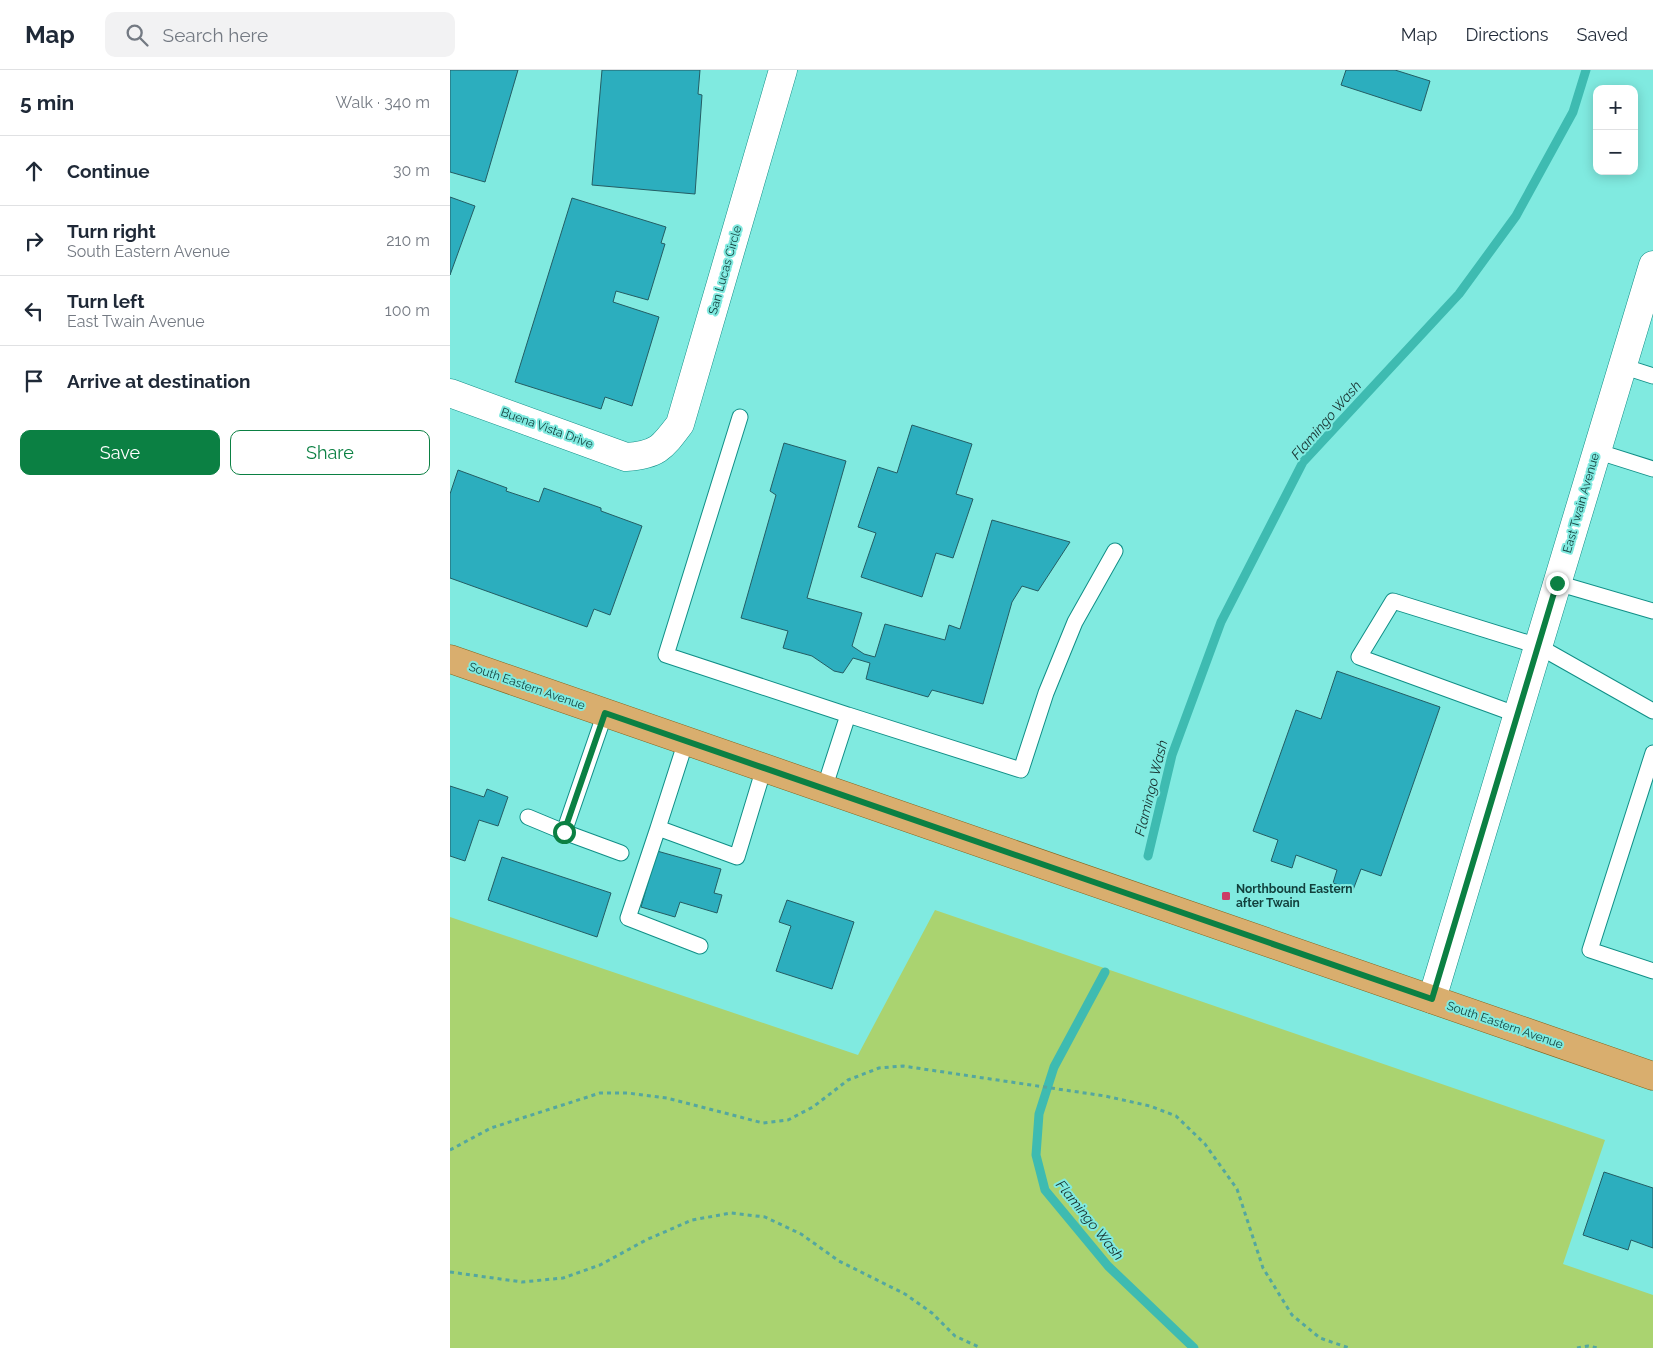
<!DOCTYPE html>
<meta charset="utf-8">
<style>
:root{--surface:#fff;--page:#f2f2f3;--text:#1f2937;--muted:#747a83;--line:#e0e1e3;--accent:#0b8043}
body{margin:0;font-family:Raleway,sans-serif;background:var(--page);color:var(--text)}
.controls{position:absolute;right:15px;top:15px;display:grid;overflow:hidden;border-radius:10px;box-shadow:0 2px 12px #0003}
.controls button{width:45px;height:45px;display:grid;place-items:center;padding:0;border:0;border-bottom:1px solid var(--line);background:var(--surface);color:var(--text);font:25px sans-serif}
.stop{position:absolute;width:15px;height:15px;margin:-11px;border:4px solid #0b8043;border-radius:50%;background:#fff}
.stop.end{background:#0b8043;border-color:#fff;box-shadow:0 1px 5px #0008}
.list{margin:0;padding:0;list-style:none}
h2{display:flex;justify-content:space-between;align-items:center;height:65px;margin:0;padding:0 20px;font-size:21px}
h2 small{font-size:16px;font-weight:400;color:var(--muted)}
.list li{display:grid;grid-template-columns:32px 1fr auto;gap:15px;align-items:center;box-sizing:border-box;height:70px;padding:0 20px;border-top:1px solid var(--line)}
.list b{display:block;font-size:19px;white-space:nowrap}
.list p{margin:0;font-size:16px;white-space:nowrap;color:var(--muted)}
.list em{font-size:16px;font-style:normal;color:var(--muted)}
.actions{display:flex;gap:10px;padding:15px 20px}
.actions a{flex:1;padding:11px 0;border:1px solid var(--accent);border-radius:10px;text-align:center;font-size:18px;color:var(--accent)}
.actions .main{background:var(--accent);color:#fff}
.icon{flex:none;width:28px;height:28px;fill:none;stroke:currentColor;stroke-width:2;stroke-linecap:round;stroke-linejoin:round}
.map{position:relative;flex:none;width:1203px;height:1278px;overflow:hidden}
header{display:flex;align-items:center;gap:30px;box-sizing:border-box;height:70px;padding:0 25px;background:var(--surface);border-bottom:1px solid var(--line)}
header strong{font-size:24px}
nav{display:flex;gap:28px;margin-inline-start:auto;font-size:18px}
.search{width:350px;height:45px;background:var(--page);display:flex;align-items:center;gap:12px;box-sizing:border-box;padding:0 18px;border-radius:10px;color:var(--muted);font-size:19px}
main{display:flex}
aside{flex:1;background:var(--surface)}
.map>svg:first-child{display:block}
.green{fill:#aad370}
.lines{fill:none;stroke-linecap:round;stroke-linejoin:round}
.stream{stroke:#3ebbb1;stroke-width:9}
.building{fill:#2caebe;stroke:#245d64}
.service-casing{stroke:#108f87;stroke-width:17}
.minor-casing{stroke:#108f87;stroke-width:29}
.tertiary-casing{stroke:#108f87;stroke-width:29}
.primary-casing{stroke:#83641e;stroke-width:29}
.path{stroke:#54a79f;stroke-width:3;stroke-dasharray:4 4;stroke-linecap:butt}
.service{stroke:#fff;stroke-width:15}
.minor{stroke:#fff;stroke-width:28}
.tertiary{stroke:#fff;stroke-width:28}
.primary{stroke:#d9ae6e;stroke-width:28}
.route{stroke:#0b8043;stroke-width:6}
.poi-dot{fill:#cc3d66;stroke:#80eae0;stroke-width:2}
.labels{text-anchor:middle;stroke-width:4;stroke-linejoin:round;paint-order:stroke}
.street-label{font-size:12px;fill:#113f3c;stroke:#80eae0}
.poi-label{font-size:12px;font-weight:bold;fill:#113f3c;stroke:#80eae0;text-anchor:start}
.water-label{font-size:14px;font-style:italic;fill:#17312f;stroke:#80eae0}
</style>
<header>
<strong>Map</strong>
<div class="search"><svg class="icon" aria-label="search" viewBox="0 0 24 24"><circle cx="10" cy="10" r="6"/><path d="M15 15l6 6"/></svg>Search here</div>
<nav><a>Map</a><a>Directions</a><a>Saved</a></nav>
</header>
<main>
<aside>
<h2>5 min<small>Walk · 340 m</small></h2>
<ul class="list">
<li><svg class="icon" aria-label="ahead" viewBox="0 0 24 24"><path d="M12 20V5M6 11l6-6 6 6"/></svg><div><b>Continue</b></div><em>30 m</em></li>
<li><svg class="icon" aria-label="right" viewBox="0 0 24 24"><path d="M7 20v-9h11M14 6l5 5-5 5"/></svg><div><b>Turn right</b><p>South Eastern Avenue</p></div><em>210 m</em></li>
<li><svg class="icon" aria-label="left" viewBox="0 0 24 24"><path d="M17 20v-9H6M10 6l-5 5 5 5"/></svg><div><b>Turn left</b><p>East Twain Avenue</p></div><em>100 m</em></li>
<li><svg class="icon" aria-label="arrive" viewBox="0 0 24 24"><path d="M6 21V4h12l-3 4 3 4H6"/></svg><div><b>Arrive at destination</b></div></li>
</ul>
<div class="actions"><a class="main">Save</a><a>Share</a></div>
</aside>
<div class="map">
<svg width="1203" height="1278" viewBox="0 0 1203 1278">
<rect width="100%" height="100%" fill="#80eae0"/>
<path class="green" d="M485 840 1155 1070 1113 1194 1203 1225V1278H0V847L408 985Z"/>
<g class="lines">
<path class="stream" d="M698 786 722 685 771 552 853 392 1009 224 1066 146 1123 42 1136 0
M655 902 604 997 589 1044 586 1085 595 1120 658 1196 744 1278"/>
</g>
<path class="building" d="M0 0H68L35 112 0 102Z
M152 0H250L248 24 252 25 245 124 142 115Z
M896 0H945L980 11 971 41 891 15Z
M0 127 25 136 0 205Z
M122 128 216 157 211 173 215 174 198 230 166 221 163 232 209 247 182 336 155 327 151 339 65 312Z
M462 355 522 374 506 424 523 429 503 488 486 483 472 527 411 507 426 463 408 457 428 397 447 403Z
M334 373 396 391 357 528 412 543 402 576 414 584 425 587 435 554 495 570 499 555 510 559 542 450 620 472 588 521 572 516 562 532 533 634 482 620 478 627 416 609 420 593 403 588 393 603 384 601 362 586 333 578 338 561 291 548 326 425 320 421Z
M8 400 57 418 56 421 89 432 94 418 151 438V441L192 456 160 545 144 539 137 557 0 508V424Z
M887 601 990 637 931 806 911 799 903 820 883 813 887 800 846 785 842 798 821 791 828 770 803 761 846 640 871 649Z
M0 716 34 727 37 719 58 727 48 756 29 750 15 791 0 786Z
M207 781 271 799 264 823 272 825 267 843 230 832 225 847 191 837Z
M52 787 161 823 147 867 38 830Z
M337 830 404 852 382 919 326 901 341 856 329 852Z
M1154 1102 1203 1118V1178L1181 1170 1178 1180 1133 1165Z"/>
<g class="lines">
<defs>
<path id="service" d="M1172 296 1203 306
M290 347 216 585 398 645 374 719
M1146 381 1203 399
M1107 513 1203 541
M155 643 114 762 171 783
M398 645 571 700 596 623 625 552 665 481
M1068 645 909 587 943 531 1088 576 1203 641
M1203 683 1140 880 1203 901
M78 747 114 762
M208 758 236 671
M250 876 178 848 208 758 287 787 314 698"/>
<path id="minor" d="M0 323 176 387C207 385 212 378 230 354L333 0"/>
<path id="tertiary" d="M982 929 1203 195"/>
<path id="primary" d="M0 589 1203 1006"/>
</defs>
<use href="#service" class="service-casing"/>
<use href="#minor" class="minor-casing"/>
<use href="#tertiary" class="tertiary-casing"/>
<use href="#primary" class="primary-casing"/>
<path class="path" d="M0 1080 41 1058 150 1023H178L217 1028 313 1053 338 1050 363 1037 398 1010 429 998 453 996 655 1026 700 1036 726 1046 755 1074 787 1119 813 1198 842 1245 870 1268 899 1278
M0 1202 72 1212 113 1208 150 1195 196 1170 242 1150 281 1143 315 1147 351 1164 389 1191 455 1224 482 1243 505 1266 531 1278
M1127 1278 1138 1276 1148 1278"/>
<use href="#service" class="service"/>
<use href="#minor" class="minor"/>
<use href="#tertiary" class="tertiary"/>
<use href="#primary" class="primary"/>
</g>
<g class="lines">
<path class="route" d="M114 762 155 643 982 929 1107 513"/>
</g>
<rect class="poi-dot" x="771" y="821" width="10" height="10" rx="2.5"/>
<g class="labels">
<g class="street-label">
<text transform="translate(275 200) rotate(-74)" y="4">San Lucas Circle</text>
<text transform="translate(97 358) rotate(20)" y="4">Buena Vista Drive</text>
<text transform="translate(1131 433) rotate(-74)" y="4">East Twain Avenue</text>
<text transform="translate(77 616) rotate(19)" y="4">South Eastern Avenue</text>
<text transform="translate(1055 955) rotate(19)" y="4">South Eastern Avenue</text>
</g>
<g class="poi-label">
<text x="786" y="823">Northbound Eastern<tspan x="786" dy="14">after Twain</tspan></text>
</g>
<g class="water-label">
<text transform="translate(876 350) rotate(-49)" y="5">Flamingo Wash</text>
<text transform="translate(701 718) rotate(-76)" y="5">Flamingo Wash</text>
<text transform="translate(640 1150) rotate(51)" y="5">Flamingo Wash</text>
</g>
</g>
</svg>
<div class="controls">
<button>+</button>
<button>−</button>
</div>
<div class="stop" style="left:114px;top:762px"></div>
<div class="stop end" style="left:1107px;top:513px"></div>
</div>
</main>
